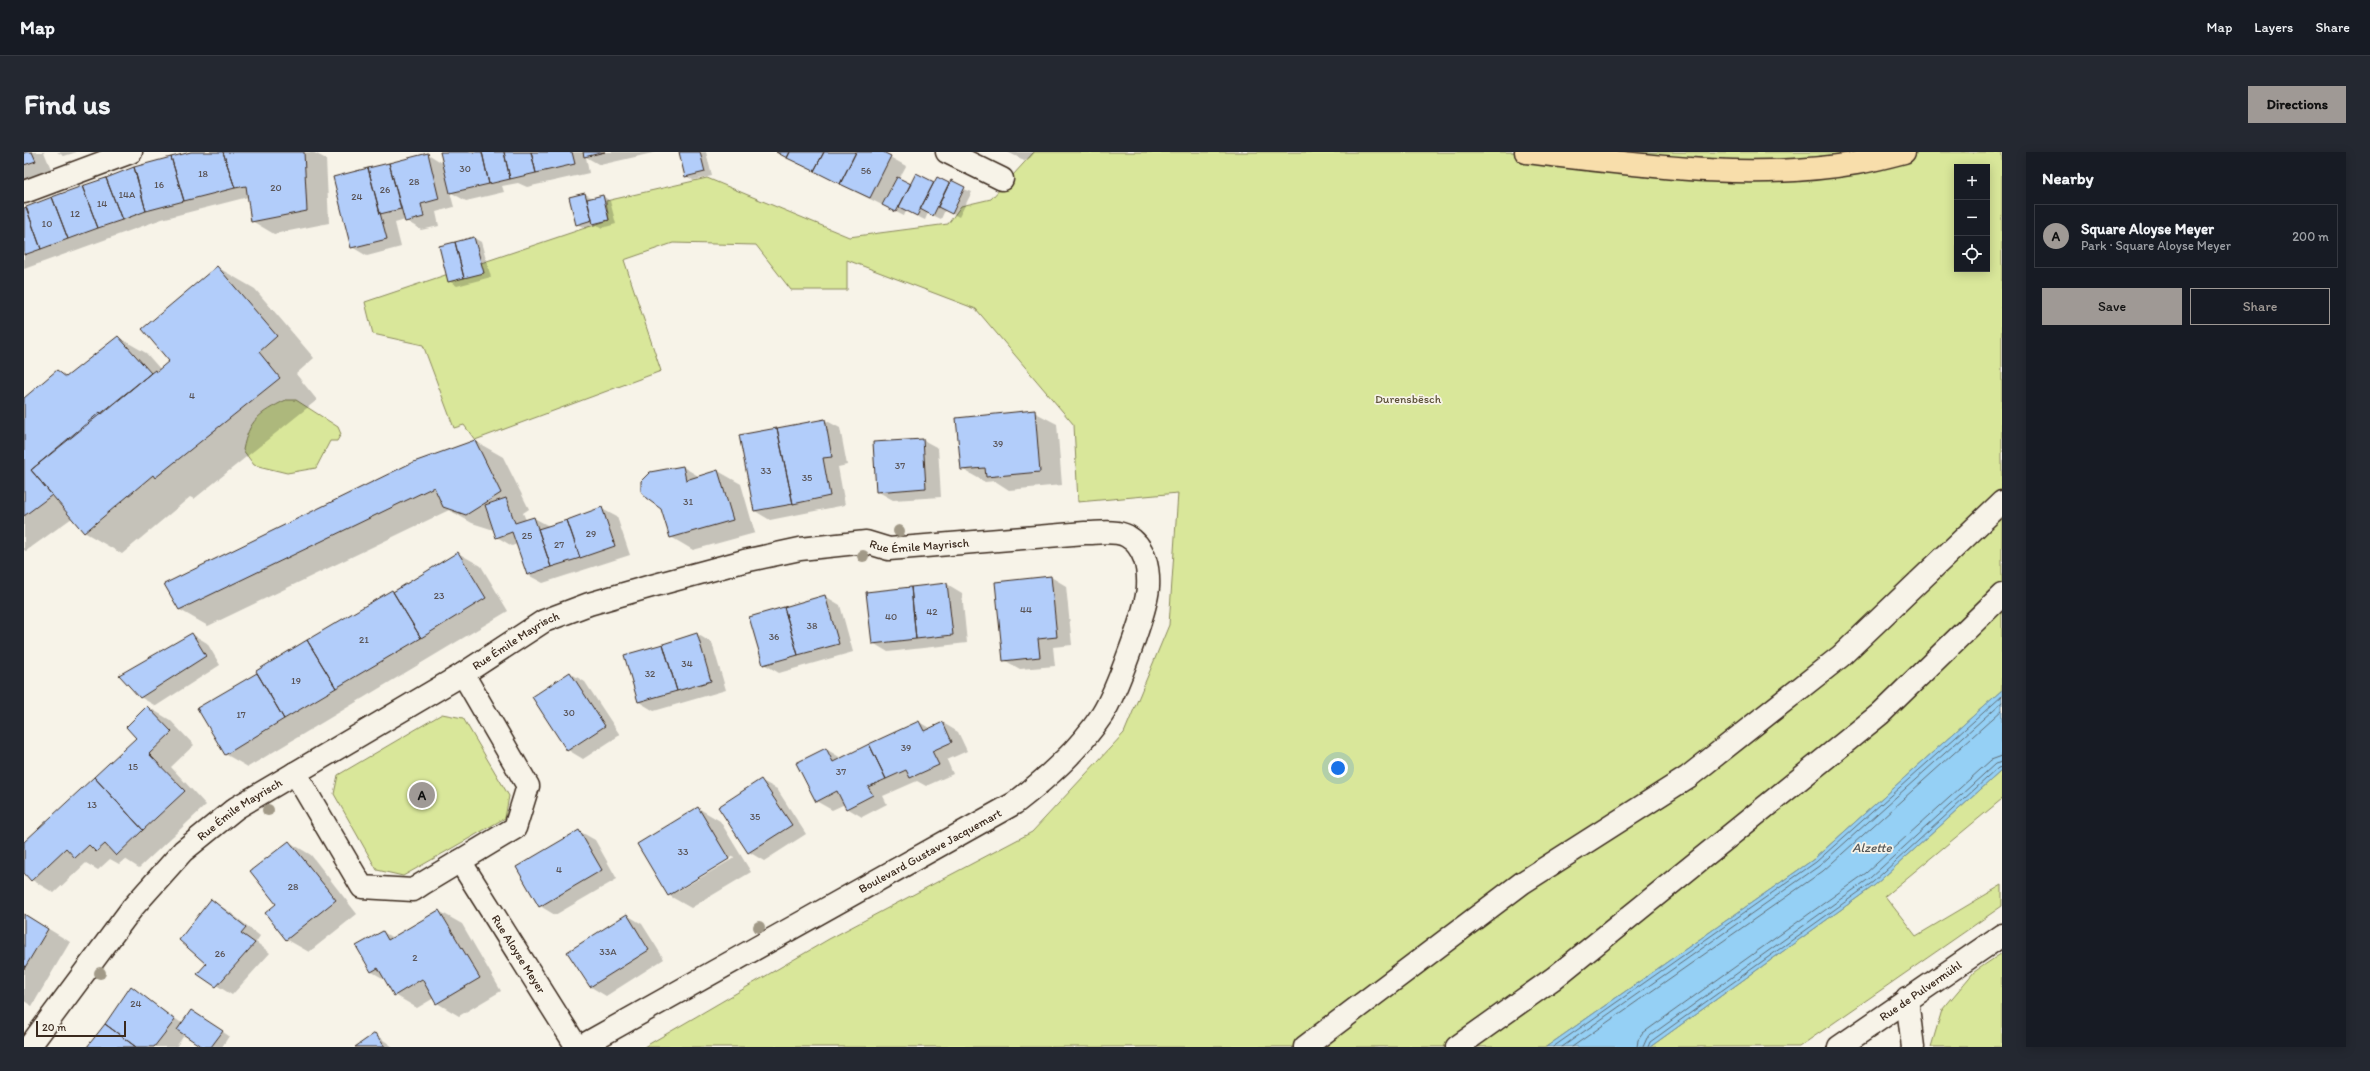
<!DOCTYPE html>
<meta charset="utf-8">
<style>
:root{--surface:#171b24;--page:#242831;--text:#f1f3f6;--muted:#9ea1a6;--line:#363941;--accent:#9f9995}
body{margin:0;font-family:Itim,sans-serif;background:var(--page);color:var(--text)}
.controls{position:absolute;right:12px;top:12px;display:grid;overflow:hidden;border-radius:0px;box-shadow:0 2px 10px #0003}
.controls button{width:36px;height:36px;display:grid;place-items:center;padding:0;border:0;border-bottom:1px solid var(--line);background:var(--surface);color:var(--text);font:20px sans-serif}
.scale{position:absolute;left:12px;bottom:10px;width:90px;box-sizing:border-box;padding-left:4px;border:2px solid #3b2a1e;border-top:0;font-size:11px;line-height:14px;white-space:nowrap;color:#3b2a1e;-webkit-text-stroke:3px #f7f3e8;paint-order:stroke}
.you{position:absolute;left:1314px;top:616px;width:14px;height:14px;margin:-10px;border:3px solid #fff;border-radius:50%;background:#1a73e8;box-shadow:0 0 0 6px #1a73e833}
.badge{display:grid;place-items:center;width:26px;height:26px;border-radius:50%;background:var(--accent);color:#111;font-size:13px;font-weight:700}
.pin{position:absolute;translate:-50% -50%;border:2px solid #fff;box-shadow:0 1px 4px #0006}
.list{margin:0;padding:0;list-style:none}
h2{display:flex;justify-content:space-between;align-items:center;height:52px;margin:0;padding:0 16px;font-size:17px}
h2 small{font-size:13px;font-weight:400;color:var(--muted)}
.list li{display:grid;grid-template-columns:26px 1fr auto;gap:12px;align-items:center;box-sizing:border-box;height:64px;margin:0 8px 8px;padding:0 8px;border:1px solid var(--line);border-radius:0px}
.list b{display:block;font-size:15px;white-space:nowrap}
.list p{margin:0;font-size:13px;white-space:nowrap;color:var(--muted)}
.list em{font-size:13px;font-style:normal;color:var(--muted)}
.actions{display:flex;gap:8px;padding:12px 16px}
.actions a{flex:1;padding:9px 0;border:1px solid var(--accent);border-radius:0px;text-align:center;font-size:14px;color:var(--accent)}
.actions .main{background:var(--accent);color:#111}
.icon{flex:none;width:22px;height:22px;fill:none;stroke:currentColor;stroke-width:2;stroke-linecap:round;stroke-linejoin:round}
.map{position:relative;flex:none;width:1978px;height:895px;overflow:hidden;border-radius:0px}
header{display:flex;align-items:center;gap:24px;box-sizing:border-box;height:56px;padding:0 20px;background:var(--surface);border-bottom:1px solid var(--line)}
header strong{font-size:19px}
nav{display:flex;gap:22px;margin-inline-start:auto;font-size:14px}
.intro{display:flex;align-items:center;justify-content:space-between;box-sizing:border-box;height:96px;padding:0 24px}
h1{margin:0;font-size:28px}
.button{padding:10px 18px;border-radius:0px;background:var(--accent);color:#111;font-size:14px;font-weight:700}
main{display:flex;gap:24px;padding:0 24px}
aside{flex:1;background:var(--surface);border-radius:0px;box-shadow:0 2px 10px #0003}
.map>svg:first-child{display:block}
.green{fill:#d9e79a;stroke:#8a885c;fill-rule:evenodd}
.water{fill:#95d0f5;stroke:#718e9f}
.shadow{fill:#0003;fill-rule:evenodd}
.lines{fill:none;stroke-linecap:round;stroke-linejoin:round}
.shore{stroke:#5f6c74;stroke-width:1}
.building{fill:#b2cdfa;stroke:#3b2a1e}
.minor-casing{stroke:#3b2a1e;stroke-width:25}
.major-casing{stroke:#3b2a1e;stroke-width:25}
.minor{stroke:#f7f3e8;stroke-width:22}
.major{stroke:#f8deab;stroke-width:22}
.tree{fill:#a19987}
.labels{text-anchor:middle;stroke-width:3.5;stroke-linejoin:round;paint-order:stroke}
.number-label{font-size:10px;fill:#595355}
.park-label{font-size:12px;fill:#5b5037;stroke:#f7f3e8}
.street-label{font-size:12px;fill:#3b2a1e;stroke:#f7f3e8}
.water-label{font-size:13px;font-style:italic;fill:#525454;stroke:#f7f3e8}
</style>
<header>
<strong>Map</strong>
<nav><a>Map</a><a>Layers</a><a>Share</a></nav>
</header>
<div class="intro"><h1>Find us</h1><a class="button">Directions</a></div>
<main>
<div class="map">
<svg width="1978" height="895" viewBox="0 0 1978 895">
<rect width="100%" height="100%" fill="#f7f3e8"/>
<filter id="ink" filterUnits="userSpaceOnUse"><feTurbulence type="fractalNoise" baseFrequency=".025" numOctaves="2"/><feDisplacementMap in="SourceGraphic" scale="8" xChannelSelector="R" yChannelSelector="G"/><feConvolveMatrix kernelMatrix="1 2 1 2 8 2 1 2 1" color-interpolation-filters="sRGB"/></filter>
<g filter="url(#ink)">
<path class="green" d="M1010 0H1978V538L1790 707 1522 895H620L805 787 1008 680 1100 581 1145 473 1154 341 1054 350 1050 273 952 157 823 108V138H767L732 93 649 91 600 108 637 219 451 288 440 273 430 276 399 193 349 182 341 150 585 68 582 49 683 26 825 85 924 72 937 54 967 47ZM1933 15H1963V117H1933Z
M262 248H272L314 275 317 282 313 289H306L292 316 263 321 230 313 219 298C225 268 235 261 262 248Z
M418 562 439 566 485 644 481 666 379 724 353 718 310 642 314 623Z
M1978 618V647L1861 744 1892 784 1978 733V754L1775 895H1626L1851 733Z
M1978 801V895H1907L1918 858 1950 820Z"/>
<path class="water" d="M1978 538V618L1851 733 1626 895H1522L1790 707Z"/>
<path class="shadow" d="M0 0H20L27 17 0 28Z
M33 0H53L40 4Z
M170 0H289L302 7 305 71 250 82 228 69 224 45 138 67 0 117V56Z
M417 0H633L576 13 562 5 565 21 503 35 494 31 478 34 480 40 442 49 426 40 430 55 412 60 415 74 397 78 381 68 371 71 377 95 343 104 328 95 311 26 404 2 420 12Z
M656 0H682L688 24 669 28 662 24Z
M752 0H857L882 14 875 27 887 33 892 23 910 32 913 27 948 40 935 65 921 58 917 67 904 61 901 68 882 59 880 64Z
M983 0H1011L1006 6 1000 8Z
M561 42 569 46 579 44 586 49 592 72 578 76 573 73 561 76 553 72Z
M450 86 457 90 467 125 433 134 425 129Z
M193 115 231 137 290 206 272 222 293 248 170 347 166 345 98 402 60 380 48 366 2 399 0 398V247L33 219 43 225 94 185 122 201 137 218 146 209Z
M1010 260 1033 272 1038 333 985 338 971 329 961 330 938 317Z
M801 268 816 276 823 313 814 315 821 353 746 368 731 359 716 284Z
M899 288 914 296 917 345 869 348 853 339Z
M451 289 479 305 505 357 499 361 502 368 510 366 525 374 578 357 593 365 606 403 519 431 504 423 493 392 488 394 473 385 470 378 448 371 425 358 184 474 156 458 142 432Z
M659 315 676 325 694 319 717 332 731 381 669 398 647 385Z
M434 401 457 414 484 459 224 615 201 602 174 557 234 521 233 519Z
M1027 425 1042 434 1048 493 1029 495 1031 514 996 517 980 508Z
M923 432 938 441 943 491 864 500 849 491Z
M801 444 816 453 829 500 755 521 740 512Z
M168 482 183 491 196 513 132 554 116 545Z
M673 482 688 491 702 538 630 559 615 550Z
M546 521 561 530 596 583 559 607 544 598Z
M124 555 146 568 170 593 147 615 182 653 115 716 101 707 95 712 86 707 74 718 62 711 30 741 8 728 0 720V692L113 586Z
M895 570 907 577 919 571 934 580 943 599 923 608 929 622 902 634 893 629 859 644 863 652 838 665 823 656 821 652 808 658 792 649 802 597 817 606Z
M738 629 753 637 782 682 740 709 725 700 696 655Z
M674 656 696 669 727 720 667 756 644 743ZM709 704 710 706 654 739V737Z
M555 679 571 688 593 727 531 763 516 754Z
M265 690 287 703 333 762 285 800 262 787 254 753Z
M187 749 203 758 236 784 232 790 246 801 208 843 175 822 184 812Z
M415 759 438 772 477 839 435 864 413 851 410 846 393 856 371 843 362 828 348 820 359 780 369 786Z
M0 762 46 790 8 854 0 849Z
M603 763 618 772 640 807 582 844 567 835 545 800Z
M107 836 159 872 168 859 205 884 198 895H180L161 882 152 895H64Z
M351 882 369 895H333Z"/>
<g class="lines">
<path class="shore" d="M1529 895 1792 710 1978 544
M1538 895 1795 714 1978 550
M1548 895 1799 719 1978 558
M1613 895 1614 888 1619 881 1842 721 1967 608 1978 604
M1619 895 1623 886 1846 726 1971 612 1978 610
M1624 895 1626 890 1849 730 1974 616 1978 615"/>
</g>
<path class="building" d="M0 0H8L12 9 0 13Z
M167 0H199L211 36 160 49 147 5Z
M199 0H280L283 59 227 70 222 34 211 36Z
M416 0H458L465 32 426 41Z
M458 0H480L486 27 465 32Z
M480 0H507L512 21 486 27Z
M507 0H548L551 12 512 21Z
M559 0H581L560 5Z
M655 0H676L681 20 661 25Z
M752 0H766L763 6Z
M766 0H800L790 19 763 6Z
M800 0H832L816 32 790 19Z
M832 0H859L867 4 846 46 816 32Z
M404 1 415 47 397 52 400 65 381 70 365 11Z
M147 5 160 49 122 59 110 15Z
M365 11 377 57 356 62 344 16Z
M110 15 122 59 98 68 82 26Z
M344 16 363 87 327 96 309 25Z
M892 21 910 30 893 64 875 55Z
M873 25 887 32 872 60 858 53Z
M913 25 925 31 909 64 896 57Z
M82 26 98 68 74 76 58 34Z
M927 28 941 35 928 62 914 55Z
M58 34 74 76 44 87 28 45Z
M561 41 568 68 552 73 545 45Z
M579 43 585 68 569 72 563 47Z
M28 45 44 87 17 97 2 55Z
M2 55 17 97 0 103V56Z
M450 85 460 121 440 126 431 90Z
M431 90 440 126 424 130 415 94Z
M193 114 253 184 235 200 256 226 131 326 129 323 60 381 7 318 76 260 78 262 127 221 131 218 132 220 145 209 118 177Z
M94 184 127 221 7 318 28 343 0 364V246L33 218 42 225Z
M1011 258 1016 320 962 325 961 316 937 318 932 266Z
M801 267 808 305 799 306 806 344 769 352 753 276Z
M753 276 769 352 730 359 715 283Z
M899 287 902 336 852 340 849 290Z
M451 288 477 341 442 363 419 355 410 335 155 458 140 432 387 311Z
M659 314 662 328 694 318 709 368 646 386 637 357 622 346 617 339V329L626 320Z
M482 346 491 371 510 365 527 415 503 423 488 380 472 386 461 353Z
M578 355 591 394 556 406 543 368Z
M543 368 556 406 527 415 514 377Z
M434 400 462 446 397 486 369 440Z
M1027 424 1033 485 1014 487 1016 505 979 509 971 430Z
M923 431 929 483 892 487 887 435Z
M887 435 892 487 848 492 842 440Z
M368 438 397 486 312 536 283 488Z
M801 443 815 492 774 503 760 455Z
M760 455 774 503 739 513 725 465Z
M168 481 182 504 116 546 95 523Z
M673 481 687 529 653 539 639 492Z
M283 488 312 536 260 567 232 519Z
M639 492 653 539 614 550 600 503Z
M546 520 581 574 543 599 508 545Z
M233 521 260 567 201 603 173 556Z
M123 554 148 580 125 602 161 639 119 678 70 625 112 586 102 575Z
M895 569 900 579 919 570 928 590 908 599 915 613 886 626 882 618 862 627 845 592Z
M845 592 862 627 844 635 849 643 822 657 813 639 792 650 772 611 802 596 809 610Z
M70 625 119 678 92 704 81 692 72 700 65 693 51 706 42 696 7 729 0 721V690Z
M737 627 768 673 724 701 694 655Z
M674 655 705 707 644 744 613 692Z
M555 678 578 718 515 755 492 715Z
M265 689 312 748 262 788 241 761 252 752 226 719Z
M187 747 222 775 217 781 231 791 192 835 173 822 182 812 155 788Z
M415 758 456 826 412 852 398 827 370 844 354 816 347 820 332 794 359 779 364 788Z
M0 762 24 777 0 817Z
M603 762 625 798 566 835 543 800Z
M107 834 151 868 130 895H112L81 872Z
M167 858 199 879 187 895H178L153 878Z
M81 872 112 895H63Z
M351 881 361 895H331Z"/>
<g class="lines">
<defs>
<g id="minor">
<path d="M923 0 978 27"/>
<path d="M0 40 107 0"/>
<path d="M271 621 338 735 389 738 398 732 491 676 504 634 439 522"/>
<path id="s1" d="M436 709 553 895"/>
<path d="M1883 847 1889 895"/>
<path id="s2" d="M5 895 109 755 159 699 212 656 439 522 520 469 565 452 624 435 720 409 776 397 842 390 865 397 1061 381C1074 381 1092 378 1103 384 1121 394 1125 417 1124 435 1123 458 1091 543 1078 563 1054 599 1024 625 991 651L556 895"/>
<path d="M1281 895 1498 731 1664 625 1817 504 1978 350"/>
<path d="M1433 895 1530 826 1856 562 1978 443"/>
<path id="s3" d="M1815 895 1978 783"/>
</g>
<path id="major" d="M1502 0C1610 12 1724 30 1833 11 1849 8 1865 4 1880 0"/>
</defs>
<use href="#minor" class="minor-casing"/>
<use href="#major" class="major-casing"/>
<use href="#minor" class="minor"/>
<use href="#major" class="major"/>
</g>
<g class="tree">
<circle cx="875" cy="379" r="6"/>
<circle cx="839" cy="404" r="6"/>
<circle cx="244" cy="658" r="6"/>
<circle cx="735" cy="775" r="6"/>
<circle cx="76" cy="821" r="6"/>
</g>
</g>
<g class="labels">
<g class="number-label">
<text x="441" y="20">30</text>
<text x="842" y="22">56</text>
<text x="179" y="25">18</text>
<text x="390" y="33">28</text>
<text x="135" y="36">16</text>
<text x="252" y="39">20</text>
<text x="361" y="41">26</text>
<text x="103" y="46">14A</text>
<text x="333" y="48">24</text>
<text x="78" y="55">14</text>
<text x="51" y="65">12</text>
<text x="23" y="75">10</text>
<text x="168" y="247">4</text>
<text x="974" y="295">39</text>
<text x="876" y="317">37</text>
<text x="742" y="322">33</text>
<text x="783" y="329">35</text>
<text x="664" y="353">31</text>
<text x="567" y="385">29</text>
<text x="503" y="387">25</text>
<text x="535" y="396">27</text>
<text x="415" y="447">23</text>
<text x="1002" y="461">44</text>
<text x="908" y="463">42</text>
<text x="867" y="468">40</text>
<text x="788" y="477">38</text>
<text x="750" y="488">36</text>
<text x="340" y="491">21</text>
<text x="663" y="515">34</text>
<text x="626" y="525">32</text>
<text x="272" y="532">19</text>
<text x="545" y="564">30</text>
<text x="217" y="566">17</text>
<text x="882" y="599">39</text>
<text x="109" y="618">15</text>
<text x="817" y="623">37</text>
<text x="68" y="656">13</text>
<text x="731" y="668">35</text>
<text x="659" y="703">33</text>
<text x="535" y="721">4</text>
<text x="269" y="738">28</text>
<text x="584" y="803">33A</text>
<text x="196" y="805">26</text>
<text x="391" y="809">2</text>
<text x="112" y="855">24</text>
</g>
<g class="park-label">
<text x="1384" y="251">Durensbësch</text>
</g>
<g class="street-label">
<text dy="4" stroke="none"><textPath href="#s2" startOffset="1065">Rue Émile Mayrisch</textPath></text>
<text dy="4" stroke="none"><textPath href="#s2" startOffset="644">Rue Émile Mayrisch</textPath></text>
<text dy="4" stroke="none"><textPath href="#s2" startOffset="320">Rue Émile Mayrisch</textPath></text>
<text transform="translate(906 699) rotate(-29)" y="4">Boulevard Gustave Jacquemart</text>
<text dy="4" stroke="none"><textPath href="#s1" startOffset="110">Rue Aloyse Meyer</textPath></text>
<text dy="4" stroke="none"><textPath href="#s3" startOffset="99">Rue de Pulvermühl</textPath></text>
</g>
<g class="water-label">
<text x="1848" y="700">Alzette</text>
</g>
</g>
</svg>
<div class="controls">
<button>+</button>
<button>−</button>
<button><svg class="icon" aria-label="locate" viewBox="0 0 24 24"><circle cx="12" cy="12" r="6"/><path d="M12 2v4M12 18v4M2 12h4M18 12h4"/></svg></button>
</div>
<div class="scale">20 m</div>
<div class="you"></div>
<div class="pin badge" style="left:398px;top:643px">A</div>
</div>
<aside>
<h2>Nearby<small></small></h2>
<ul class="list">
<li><span class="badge">A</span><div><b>Square Aloyse Meyer</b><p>Park · Square Aloyse Meyer</p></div><em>200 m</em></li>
</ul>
<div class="actions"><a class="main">Save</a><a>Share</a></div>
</aside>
</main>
